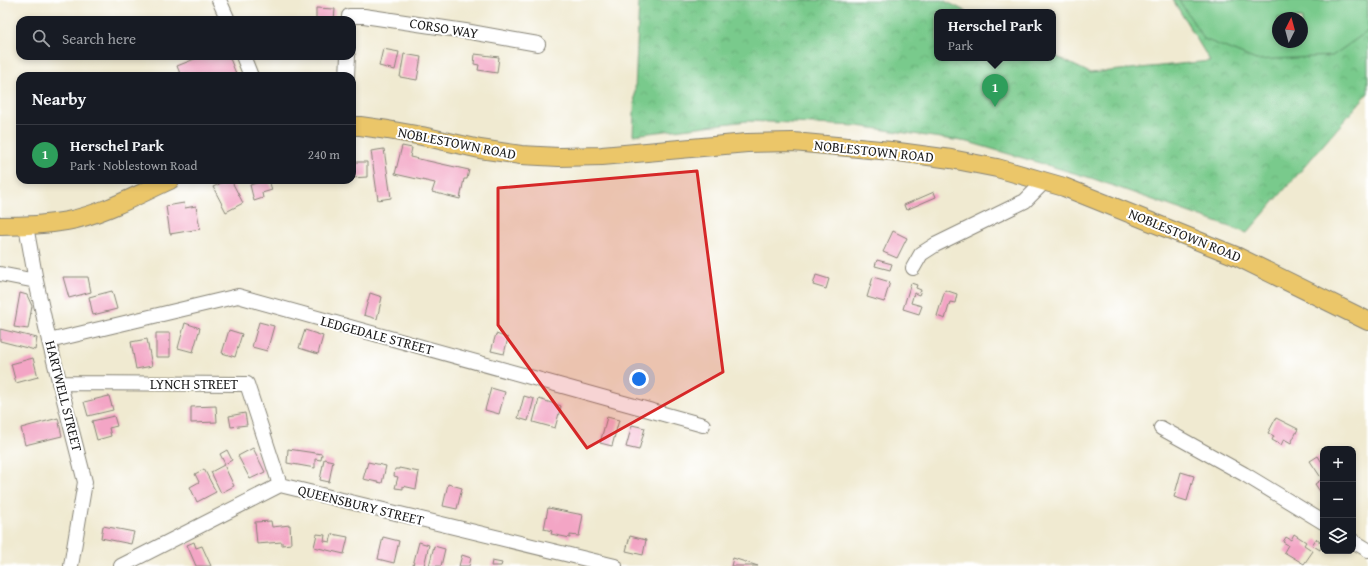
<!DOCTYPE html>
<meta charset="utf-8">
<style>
:root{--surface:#171b24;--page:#242831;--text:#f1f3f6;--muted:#9ea1a6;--line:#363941;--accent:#0b8043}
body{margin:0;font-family:"Gentium Book Plus",serif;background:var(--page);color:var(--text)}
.controls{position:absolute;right:12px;bottom:12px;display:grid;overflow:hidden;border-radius:8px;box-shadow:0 2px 6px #0003}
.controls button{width:36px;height:36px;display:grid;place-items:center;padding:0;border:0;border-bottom:1px solid var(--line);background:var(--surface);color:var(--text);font:20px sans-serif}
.compass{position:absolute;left:1272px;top:12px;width:36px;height:36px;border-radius:50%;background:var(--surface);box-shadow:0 2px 6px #0003;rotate:6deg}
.you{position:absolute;left:639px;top:379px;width:14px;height:14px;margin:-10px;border:3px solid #fff;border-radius:50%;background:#1a73e8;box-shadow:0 0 0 6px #1a73e833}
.badge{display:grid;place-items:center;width:26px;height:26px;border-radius:50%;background:var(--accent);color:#fff;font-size:13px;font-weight:700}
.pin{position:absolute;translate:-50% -33px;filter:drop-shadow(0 1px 2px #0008)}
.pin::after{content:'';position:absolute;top:21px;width:14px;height:12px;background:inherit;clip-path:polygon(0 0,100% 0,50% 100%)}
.popup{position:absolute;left:934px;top:9px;width:122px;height:52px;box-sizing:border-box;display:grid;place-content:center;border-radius:8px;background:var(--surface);filter:drop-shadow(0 1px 3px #0005);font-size:13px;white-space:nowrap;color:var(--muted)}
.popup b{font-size:15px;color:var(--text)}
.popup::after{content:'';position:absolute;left:50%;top:100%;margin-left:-8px;border:8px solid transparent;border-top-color:var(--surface)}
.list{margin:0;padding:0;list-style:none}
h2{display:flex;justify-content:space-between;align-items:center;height:52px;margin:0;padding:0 16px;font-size:17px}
h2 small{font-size:13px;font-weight:400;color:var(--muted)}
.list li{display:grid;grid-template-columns:26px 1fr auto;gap:12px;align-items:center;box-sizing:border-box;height:60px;padding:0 16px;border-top:1px solid var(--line)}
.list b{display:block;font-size:15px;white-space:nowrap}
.list p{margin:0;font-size:13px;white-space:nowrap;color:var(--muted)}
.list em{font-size:13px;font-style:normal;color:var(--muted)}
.icon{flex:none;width:22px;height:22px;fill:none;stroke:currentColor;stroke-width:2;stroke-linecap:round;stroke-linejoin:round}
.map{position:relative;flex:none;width:1368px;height:566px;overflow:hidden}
.search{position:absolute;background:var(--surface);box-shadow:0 2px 6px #0003;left:16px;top:16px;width:340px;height:44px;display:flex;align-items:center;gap:10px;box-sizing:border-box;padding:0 14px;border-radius:12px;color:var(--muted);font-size:15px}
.panel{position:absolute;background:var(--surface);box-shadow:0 2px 6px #0003;left:16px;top:72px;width:340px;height:112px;border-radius:12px}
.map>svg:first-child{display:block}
.park{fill:url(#park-crowns);stroke:#4a7354;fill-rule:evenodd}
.pitch{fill:#79ca8c;stroke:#4a7354;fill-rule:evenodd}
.building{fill:#f3a5c5}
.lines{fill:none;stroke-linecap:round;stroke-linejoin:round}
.minor-casing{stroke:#868376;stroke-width:16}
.major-casing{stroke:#868376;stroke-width:20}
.minor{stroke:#fff;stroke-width:14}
.major{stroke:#ebc669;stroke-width:18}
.marked{fill:#d62828;fill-opacity:0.2;stroke:#d62828;stroke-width:3;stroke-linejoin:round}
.labels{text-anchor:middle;stroke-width:4;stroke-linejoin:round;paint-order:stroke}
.street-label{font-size:14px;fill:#1c1c1c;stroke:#fff}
</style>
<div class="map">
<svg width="1368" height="566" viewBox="0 0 1368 566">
<defs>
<pattern id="park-crowns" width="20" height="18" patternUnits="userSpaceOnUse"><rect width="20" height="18" fill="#79ca8c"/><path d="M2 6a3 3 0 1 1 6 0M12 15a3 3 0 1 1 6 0" fill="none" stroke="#68ad78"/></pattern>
</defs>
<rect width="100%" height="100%" fill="#fff"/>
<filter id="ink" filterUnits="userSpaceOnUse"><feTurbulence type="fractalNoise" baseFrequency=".025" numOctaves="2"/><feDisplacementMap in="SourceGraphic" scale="8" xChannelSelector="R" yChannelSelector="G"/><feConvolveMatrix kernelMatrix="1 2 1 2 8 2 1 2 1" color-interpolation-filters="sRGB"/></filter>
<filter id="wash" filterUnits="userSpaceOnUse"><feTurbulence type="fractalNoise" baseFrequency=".012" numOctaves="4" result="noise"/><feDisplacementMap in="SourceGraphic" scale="16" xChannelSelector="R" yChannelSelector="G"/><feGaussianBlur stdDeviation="0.9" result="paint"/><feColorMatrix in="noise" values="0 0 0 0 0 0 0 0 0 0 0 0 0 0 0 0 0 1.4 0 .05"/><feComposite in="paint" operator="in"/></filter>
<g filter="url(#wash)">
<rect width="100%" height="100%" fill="#f0ead1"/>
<path class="park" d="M639 0H943L967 12H937V58H1053V55L1090 73 1210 61 1173 0H1368V93L1247 233 1091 178 968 142 858 126 747 121 633 135ZM1278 18H1302V42H1278Z"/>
<path class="pitch" d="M1179 0H1368V31L1332 56 1256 60 1204 39ZM1278 18H1302V42H1278Z"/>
<g id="blocks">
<path class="building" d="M316 8 335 9 334 20H316Z
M383 49 399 52 395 70 379 66Z
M404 54 421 57 417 80 400 77Z
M475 54 499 57 497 73 478 70 479 65 474 64Z
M202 56H229L237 76H181L177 66Z
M402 146 412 148 410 157 469 170 467 179H464L460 199 432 192 435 183 395 174Z
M384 149 391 198 378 200 371 151Z
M352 162H367V177L352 178Z
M227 180H231L243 203 226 212 213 187Z
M267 180H269L272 190 262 193 263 198 254 201 250 185Z
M934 192 936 197 906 210 904 205Z
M184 203 185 208 196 206 200 229 170 234 166 206Z
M893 231 907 238 897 258 883 252Z
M877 260 892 264 890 270 875 266Z
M816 275 829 279 826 289 813 285Z
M63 277H88L91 292 69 298Z
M873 277 890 282 884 302 867 297Z
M911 283 917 285 916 288 921 290 919 295 914 293 911 303 922 306 919 314 903 309Z
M945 290 957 294 955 303 950 302 945 319 937 316Z
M112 291 117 309 93 315 89 297Z
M20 293 27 295 32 306 28 329 14 327Z
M370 293 382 297 377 319 364 315Z
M259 322 274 326 267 351 252 347Z
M185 323 200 328 193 352 178 348Z
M0 329 37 338 35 350 0 341Z
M229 330 242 334 235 357 222 353Z
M305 330 323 336 318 354 299 348Z
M156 333H170V357H156Z
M496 334 508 338 504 354 491 351Z
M147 339 152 366 136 369 131 342Z
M33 358 38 377 16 383 11 364Z
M491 388 505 392 499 414 485 410Z
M109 396 113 410 88 416 84 402Z
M524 396 534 399 528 421 518 418Z
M539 399 561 406 555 428 533 422Z
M216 406 217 422 191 423V407Z
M245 413 247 425 231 427 229 416Z
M114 416 117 426 109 428 111 436 97 440 92 421Z
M607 417 619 420 612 446 600 443Z
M58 418 62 436 25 445 21 428Z
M1276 418 1298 429 1291 443 1284 439 1281 445 1272 440 1274 436 1268 433Z
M632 425 645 428 639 450 626 447Z
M253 448 265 472 250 479 238 456Z
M288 449 322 454 321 460 315 459V468L287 463Z
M227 450 232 460 225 464 220 454Z
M1318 456 1323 464V496L1315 484 1322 479 1310 461Z
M324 459 333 461 329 482 320 480Z
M368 462 386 466 382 483 363 479Z
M224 465 234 486 221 493 211 472Z
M399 468 419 472 416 489 403 486V489L395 488 398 477 394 476 395 469H399Z
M204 469 216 492 197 502 190 487 199 482 195 474Z
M1181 472 1194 476 1187 501 1174 497Z
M448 484 462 488 457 509 443 506Z
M548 508 583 515 579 536 570 535V538L551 534 552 531 544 529Z
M271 521 272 527 290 525 291 544 282 545V542L257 544 255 522Z
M103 526 134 532 131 544 101 538Z
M317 534 325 535 324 541 330 542 332 534 348 537 344 554 314 547Z
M1294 534 1306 542 1304 545 1313 551 1304 564 1284 552 1288 545 1283 542 1286 537 1291 540Z
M630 536 646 540 643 555 626 551Z
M383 537 399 541 394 563 378 559Z
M1316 539 1323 544 1320 550 1312 545Z
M194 542 196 548 202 546 211 566H196L187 545Z
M419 542 429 545 424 566 413 565Z
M434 546 445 549 441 566H429Z
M462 555 471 558 469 566H459Z
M733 558 758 566H731Z
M492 561 502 563 501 566H491Z"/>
</g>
</g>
<g filter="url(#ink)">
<use href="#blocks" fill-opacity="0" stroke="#868376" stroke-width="1"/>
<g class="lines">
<defs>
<path id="minor" d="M219 0 228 20
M349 20V16H364L465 31 538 44
M243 56 251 76
M347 76 348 56
M26 226 36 281 49 341 85 482 71 566
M913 268 921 254 935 245 1025 201 1045 181
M0 274 36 281
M49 341 238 296 703 425
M59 383 247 384 280 485
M1161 428 1244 474 1323 522
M1353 541 1368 550
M121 566 280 485 615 566"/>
<path id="major" d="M352 126H360L388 130 422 136 480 149 521 155 559 157 602 156 747 143 793 142 891 151 951 159 997 168 1064 187 1236 256 1368 321
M0 226C22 226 45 225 67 221 103 214 137 195 170 180"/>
</defs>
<use href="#minor" class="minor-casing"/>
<use href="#major" class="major-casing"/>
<use href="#minor" class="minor"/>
<use href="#major" class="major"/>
</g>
</g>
<path class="marked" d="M697 171 723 372 587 448 498 325V188Z"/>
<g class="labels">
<g class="street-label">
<text transform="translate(444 28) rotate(9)" y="5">CORSO WAY</text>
<text transform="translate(457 143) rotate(11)" y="5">NOBLESTOWN ROAD</text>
<text transform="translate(874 151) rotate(6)" y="5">NOBLESTOWN ROAD</text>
<text transform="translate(1185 235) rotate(22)" y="5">NOBLESTOWN ROAD</text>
<text transform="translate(377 335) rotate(15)" y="5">LEDGEDALE STREET</text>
<text x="194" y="389">LYNCH STREET</text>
<text transform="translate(64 396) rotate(76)" y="5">HARTWELL STREET</text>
<text transform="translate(361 505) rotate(14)" y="5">QUEENSBURY STREET</text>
</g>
</g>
</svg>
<div class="controls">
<button>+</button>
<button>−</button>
<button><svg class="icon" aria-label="layers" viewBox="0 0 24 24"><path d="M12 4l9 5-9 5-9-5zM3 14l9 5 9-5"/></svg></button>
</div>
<svg class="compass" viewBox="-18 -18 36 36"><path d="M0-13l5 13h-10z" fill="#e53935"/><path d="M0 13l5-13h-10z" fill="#9ea1a6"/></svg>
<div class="you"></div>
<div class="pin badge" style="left:995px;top:107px;background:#2e9e5b">1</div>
<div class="popup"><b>Herschel Park</b>Park</div>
<div class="search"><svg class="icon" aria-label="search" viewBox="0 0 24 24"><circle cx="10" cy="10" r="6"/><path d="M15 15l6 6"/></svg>Search here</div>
<section class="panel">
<h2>Nearby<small></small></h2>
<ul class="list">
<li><span class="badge" style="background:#2e9e5b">1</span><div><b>Herschel Park</b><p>Park · Noblestown Road</p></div><em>240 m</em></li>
</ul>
</section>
</div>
